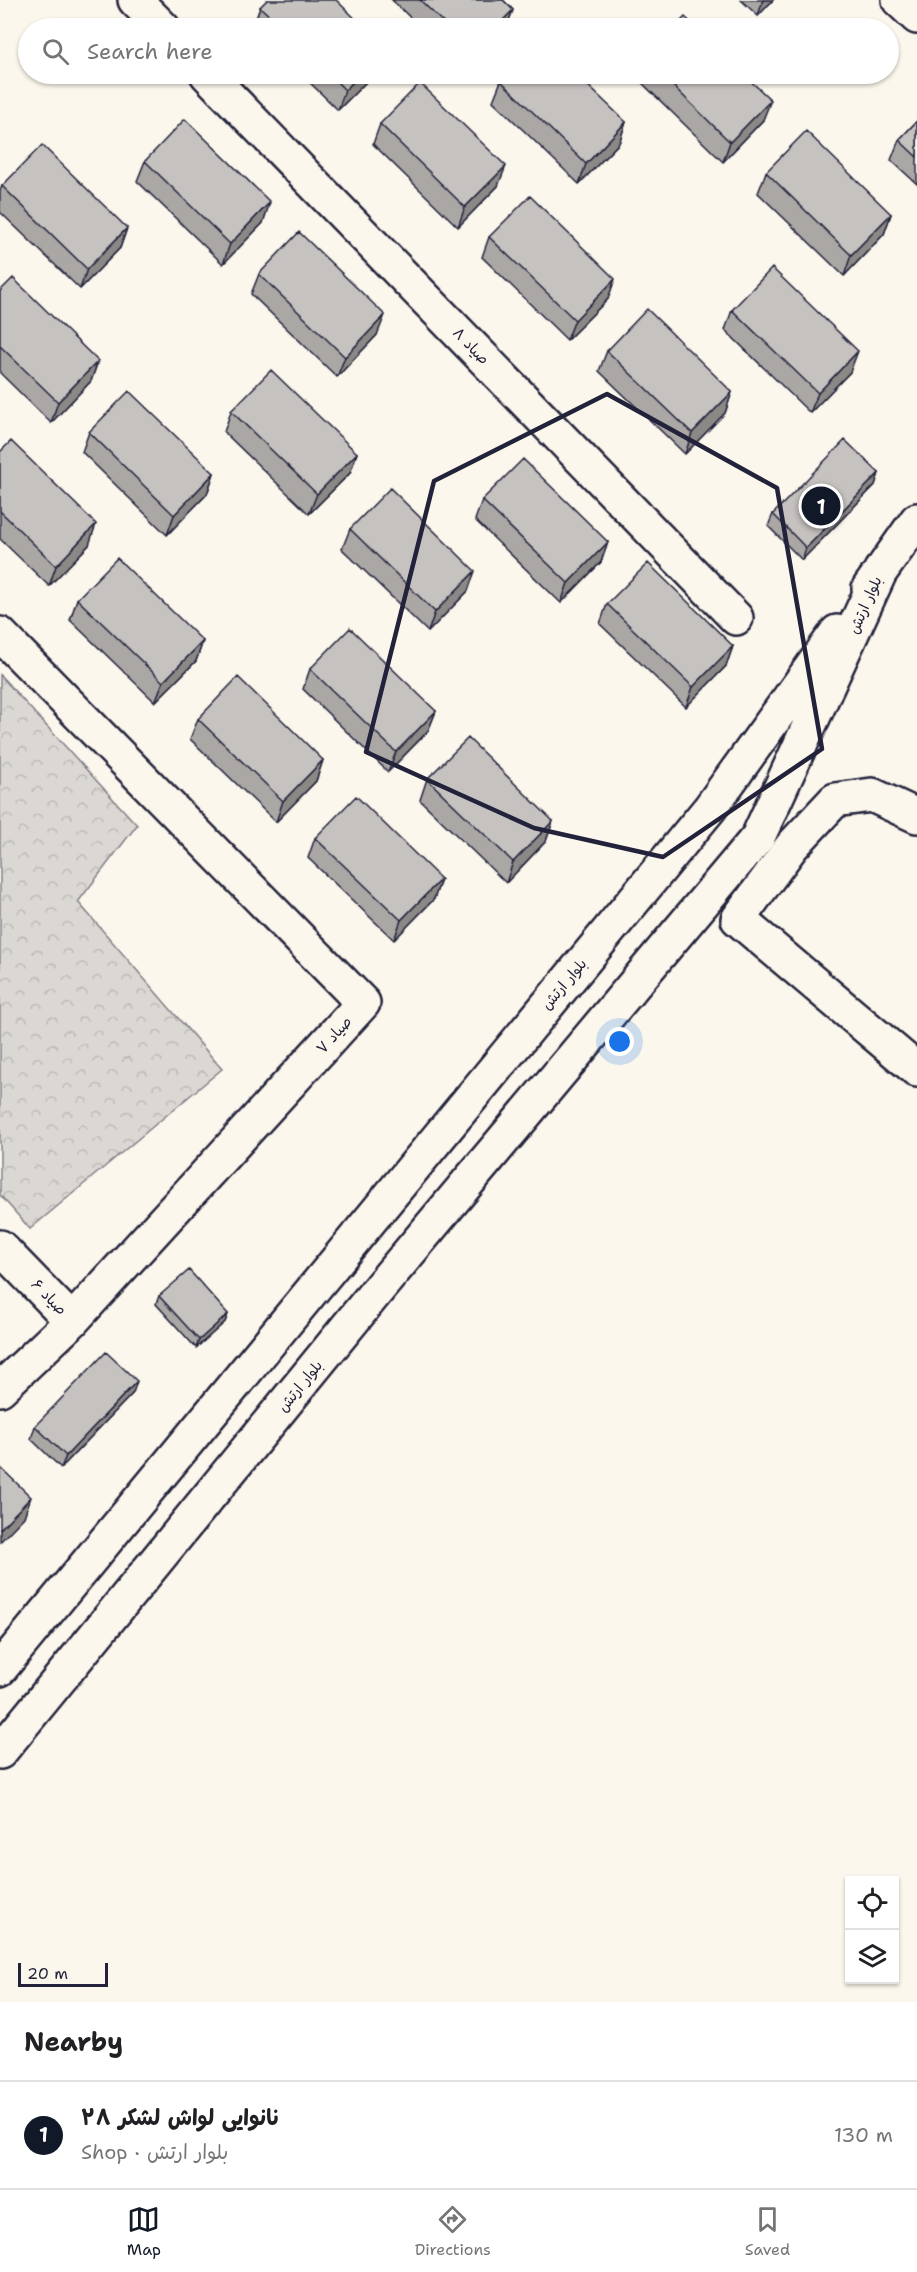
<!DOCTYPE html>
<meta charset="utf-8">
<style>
:root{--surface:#fff;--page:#f6f6f6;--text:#202124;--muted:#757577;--line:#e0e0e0;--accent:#111827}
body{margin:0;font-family:"Shantell Sans","Playpen Sans Arabic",sans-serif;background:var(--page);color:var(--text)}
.controls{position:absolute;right:18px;bottom:18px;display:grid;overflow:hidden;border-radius:0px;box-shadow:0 2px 4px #0004}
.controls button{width:54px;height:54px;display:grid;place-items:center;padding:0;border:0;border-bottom:2px solid var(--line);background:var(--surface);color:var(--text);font:30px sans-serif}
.scale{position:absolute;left:18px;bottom:15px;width:90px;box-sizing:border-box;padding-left:6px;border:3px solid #22223b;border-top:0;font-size:16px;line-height:21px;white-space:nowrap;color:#22223b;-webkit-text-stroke:4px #fbf7ec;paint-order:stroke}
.you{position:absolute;left:620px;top:1042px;width:21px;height:21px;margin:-15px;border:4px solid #fff;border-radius:50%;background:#1a73e8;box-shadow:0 0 0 9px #1a73e833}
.badge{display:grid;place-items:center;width:39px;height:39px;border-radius:50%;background:var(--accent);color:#fff;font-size:20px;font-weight:700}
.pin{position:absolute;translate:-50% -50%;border:3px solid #fff;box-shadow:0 2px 6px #0006}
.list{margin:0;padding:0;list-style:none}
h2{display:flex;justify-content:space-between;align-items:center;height:78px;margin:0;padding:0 24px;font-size:26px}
h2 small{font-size:20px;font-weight:400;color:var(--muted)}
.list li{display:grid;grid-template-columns:39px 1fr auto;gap:18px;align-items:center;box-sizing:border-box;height:108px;padding:0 24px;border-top:2px solid var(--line)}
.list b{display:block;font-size:22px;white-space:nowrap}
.list p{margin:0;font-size:20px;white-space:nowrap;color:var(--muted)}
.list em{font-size:20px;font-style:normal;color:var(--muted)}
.icon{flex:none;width:33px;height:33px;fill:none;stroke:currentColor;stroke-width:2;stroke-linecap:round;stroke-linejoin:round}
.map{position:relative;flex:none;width:917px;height:2002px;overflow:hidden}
.search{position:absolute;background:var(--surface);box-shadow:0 2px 4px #0004;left:18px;right:18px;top:18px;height:66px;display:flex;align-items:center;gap:15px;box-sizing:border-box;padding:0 21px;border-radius:33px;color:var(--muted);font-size:22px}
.sheet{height:186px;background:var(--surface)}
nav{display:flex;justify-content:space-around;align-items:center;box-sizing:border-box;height:84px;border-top:2px solid var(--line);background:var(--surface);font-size:16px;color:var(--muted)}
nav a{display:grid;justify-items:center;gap:3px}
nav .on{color:var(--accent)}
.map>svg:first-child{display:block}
.forest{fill:url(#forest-crowns);stroke:#7e7d87;stroke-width:1.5}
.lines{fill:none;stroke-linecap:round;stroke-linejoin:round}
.minor-casing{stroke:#22223b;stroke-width:38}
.major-casing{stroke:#22223b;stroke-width:38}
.minor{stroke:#fbf7ec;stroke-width:33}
.major{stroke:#fbf7ec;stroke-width:33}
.wall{fill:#aaa7a5;stroke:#22223b;stroke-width:1.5}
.shaded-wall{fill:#8b8886;stroke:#22223b;stroke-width:1.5}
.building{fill:#c6c2c0;stroke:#22223b;stroke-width:1.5}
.marked{fill:none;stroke:#22223b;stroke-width:4.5;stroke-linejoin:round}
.labels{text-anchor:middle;stroke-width:4.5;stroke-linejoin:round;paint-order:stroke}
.street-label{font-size:15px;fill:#22223b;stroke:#fbf7ec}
</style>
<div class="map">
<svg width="917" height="2002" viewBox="0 0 917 2002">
<defs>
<pattern id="forest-crowns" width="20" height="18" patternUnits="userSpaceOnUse" patternTransform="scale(1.5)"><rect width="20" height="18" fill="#dbd8d3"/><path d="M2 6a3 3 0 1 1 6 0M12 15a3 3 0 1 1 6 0" fill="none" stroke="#bcb9b6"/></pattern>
</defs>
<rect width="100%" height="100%" fill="#fbf7ec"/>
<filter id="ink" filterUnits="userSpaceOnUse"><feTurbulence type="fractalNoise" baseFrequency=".0167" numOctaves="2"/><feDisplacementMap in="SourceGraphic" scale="12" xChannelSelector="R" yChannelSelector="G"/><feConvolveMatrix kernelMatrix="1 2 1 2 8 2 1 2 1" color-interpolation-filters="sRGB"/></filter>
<g filter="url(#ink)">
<path class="forest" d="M0 675 137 825 78 902 222 1069 30 1229 0 1195Z"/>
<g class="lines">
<defs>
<path id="minor" d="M135 0 163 28
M899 0 917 17
M207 74 736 618
M0 634 363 1003 72 1321 0 1389
M917 816 872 795 835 800 792 846 738 919 917 1070
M0 1247 72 1321"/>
<path id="major" d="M869 588 917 520
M0 1669 710 808 837 632
M0 1752 380 1287 758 837 881 570"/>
</defs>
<use href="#minor" class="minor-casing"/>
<use href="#major" class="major-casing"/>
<use href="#minor" class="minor"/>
<use href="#major" class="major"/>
</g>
<path class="wall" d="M392 0H503L513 10 506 28H421Z
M741 0H773L758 16Z
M260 7 365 28H255L253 27Z
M301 74H374L338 110Z
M640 74H743L763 120 723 162 638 79Z
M501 81 626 122 619 143 579 184 493 101Z
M917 121V184L891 160 899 140Z
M380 124 498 186 458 227 373 144Z
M145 161 263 223 223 264 137 181Z
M766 172 891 214 884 234 844 276 758 193Z
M2 186 127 228 120 248 80 289 0 212V191Z
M489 237 608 299 567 340 482 257Z
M259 274 377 335 337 377 251 294Z
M0 291 98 361 91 381 51 423 0 373Z
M732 310 850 372 810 413 725 330Z
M607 351 732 392 725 413 685 454 599 371Z
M231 411 357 453 350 473 309 514 224 432Z
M89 432 214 473 207 494 167 535 82 452Z
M0 452 89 545 49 586 0 539Z
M879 473 875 485 802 560 768 526 773 514Z
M482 500 608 542 601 562 561 603 475 520Z
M350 529 468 591 428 632 342 549Z
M77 599 203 641 196 661 155 702 70 620Z
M607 604 733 646 726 666 686 707 600 624Z
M310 669 436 711 428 731 388 772 303 689Z
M198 719 323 760 316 781 276 822 190 739Z
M427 779 553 821 546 841 506 883 420 800Z
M315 838 441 879 434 899 394 940 308 858Z
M159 1296 228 1314 225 1322 196 1348 156 1304Z
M133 1393 61 1468 31 1439 35 1426Z"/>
<path class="shaded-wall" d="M763 0H773L758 16Z
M513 10 506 28H495Z
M361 74H374L338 110 345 90Z
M771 100 763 120 723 162 730 142Z
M626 122 619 143 579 184 586 164Z
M506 166 498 186 458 227 465 207Z
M270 202 263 223 223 264 230 244Z
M891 214 884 234 844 276 851 255Z
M127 228 120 248 80 289 87 269Z
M615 279 608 299 567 340 575 320Z
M385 315 377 335 337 377 345 357Z
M858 351 850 372 810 413 818 393Z
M98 361 91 381 51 423 58 402Z
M732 392 725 413 685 454 692 433Z
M357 453 350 473 309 514 317 494Z
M214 473 207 494 167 535 174 515Z
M879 473 875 485 802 560 806 548Z
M96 524 89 545 49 586 56 566Z
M608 542 601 562 561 603 568 583Z
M475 571 468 591 428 632 435 612Z
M203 641 196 661 155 702 163 682Z
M733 646 726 666 686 707 693 687Z
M436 711 428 731 388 772 396 752Z
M323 760 316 781 276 822 283 801Z
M553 821 546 841 506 883 513 862Z
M441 879 434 899 394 940 401 920Z
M228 1314 225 1322 196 1348 199 1340Z
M137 1381 133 1393 61 1468 66 1456Z
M31 1497 24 1517 0 1542V1529Z"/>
<path class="building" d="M267 0H336L365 28H283L260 7Z
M420 0H503L513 10 495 28H449Z
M685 17 697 28H674Z
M329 74H361L345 90Z
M508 74H576L626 122 586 164 501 81Z
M661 74H743L771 100 730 142Z
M420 83 506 166 465 207 380 124Z
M185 119 270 202 230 244 145 161Z
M917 121V157L899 140Z
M806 131 891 214 851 255 766 172Z
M42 145 127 228 87 269 2 186Z
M530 196 615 279 575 320 489 237Z
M299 232 385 315 345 357 259 274Z
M772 268 858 351 818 393 732 310Z
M13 278 98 361 58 402 0 346V291Z
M647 309 732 392 692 433 607 351Z
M271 370 357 453 317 494 231 411Z
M129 391 214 473 174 515 89 432Z
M845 440 879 473 806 548 773 514Z
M11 441 96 524 56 566 0 511V452Z
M523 459 608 542 568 583 482 500Z
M390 488 475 571 435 612 350 529Z
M117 558 203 641 163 682 77 599Z
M648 563 733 646 693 687 607 604Z
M350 628 436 711 396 752 310 669Z
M238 677 323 760 283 801 198 719Z
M468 738 553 821 513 862 427 779Z
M356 796 441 879 401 920 315 838Z
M189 1270 228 1314 199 1340 159 1296Z
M106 1352 137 1381 66 1456 35 1426Z
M0 1467 31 1497 0 1529Z"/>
</g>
<path class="marked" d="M607 394 777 488 822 749 663 857 534 828 366 752 434 481Z"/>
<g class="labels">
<g class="street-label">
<text transform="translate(471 346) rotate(46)" y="5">صیاد ۸</text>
<text transform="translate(865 605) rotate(-66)" y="5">بلوار ارتش</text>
<text transform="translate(564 984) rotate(-50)" y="5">بلوار ارتش</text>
<text transform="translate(334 1035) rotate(-48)" y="5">صیاد ۷</text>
<text transform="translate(49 1297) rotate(46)" y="5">صیاد ۶</text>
<text transform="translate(300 1386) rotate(-51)" y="5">بلوار ارتش</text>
</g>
</g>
</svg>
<div class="controls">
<button><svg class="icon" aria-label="locate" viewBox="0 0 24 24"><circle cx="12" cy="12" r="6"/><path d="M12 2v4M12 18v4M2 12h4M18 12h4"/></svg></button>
<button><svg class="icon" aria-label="layers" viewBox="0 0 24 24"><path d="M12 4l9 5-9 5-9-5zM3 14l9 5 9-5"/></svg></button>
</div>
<div class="scale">20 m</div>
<div class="you"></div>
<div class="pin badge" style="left:821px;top:506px">1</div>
<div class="search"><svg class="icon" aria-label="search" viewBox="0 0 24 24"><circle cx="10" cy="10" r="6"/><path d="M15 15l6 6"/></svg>Search here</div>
</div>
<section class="sheet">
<h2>Nearby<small></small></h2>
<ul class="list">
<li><span class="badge">1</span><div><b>نانوایی لواش لشکر ۲۸</b><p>Shop · بلوار ارتش</p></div><em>130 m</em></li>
</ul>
</section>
<nav>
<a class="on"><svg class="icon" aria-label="map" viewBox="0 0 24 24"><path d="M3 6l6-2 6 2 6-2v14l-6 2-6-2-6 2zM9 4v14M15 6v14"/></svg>Map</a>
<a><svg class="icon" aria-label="directions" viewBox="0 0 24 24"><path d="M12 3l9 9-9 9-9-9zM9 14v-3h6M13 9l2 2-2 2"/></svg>Directions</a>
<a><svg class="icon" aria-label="saved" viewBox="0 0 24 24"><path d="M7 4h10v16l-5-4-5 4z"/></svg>Saved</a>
</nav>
